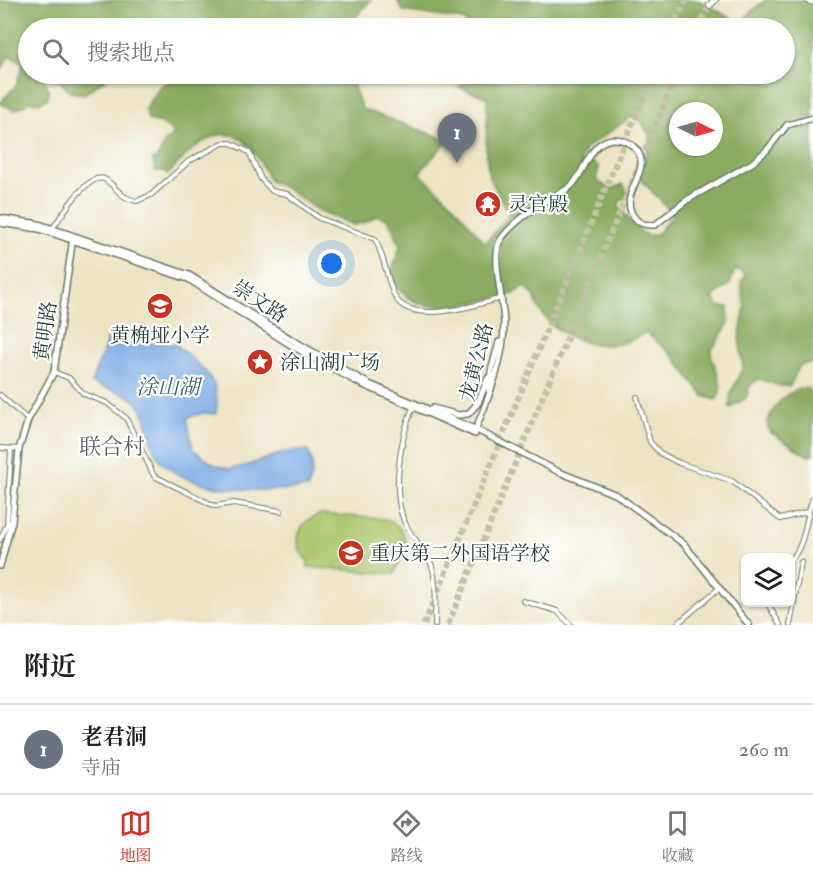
<!DOCTYPE html>
<html lang="zh">
<meta charset="utf-8">
<style>
:root{--surface:#fff;--page:#f2f2f2;--text:#222;--muted:#767676;--line:#e0e0e0;--accent:#d93025}
body{margin:0;font-family:"IM FELL Double Pica","Noto Serif SC",serif;background:var(--page);color:var(--text)}
.controls{position:absolute;right:18px;bottom:18px;display:grid;overflow:hidden;border-radius:9px;box-shadow:0 2px 4px #0004}
.controls button{width:54px;height:54px;display:grid;place-items:center;padding:0;border:0;border-bottom:2px solid var(--line);background:var(--surface);color:var(--text);font:30px sans-serif}
.compass{position:absolute;left:669px;top:102px;width:54px;height:54px;border-radius:50%;background:var(--surface);box-shadow:0 2px 4px #0004;rotate:95deg}
.you{position:absolute;left:332px;top:264px;width:21px;height:21px;margin:-15px;border:4px solid #fff;border-radius:50%;background:#1a73e8;box-shadow:0 0 0 9px #1a73e833}
.badge{display:grid;place-items:center;width:39px;height:39px;border-radius:50%;background:var(--accent);color:#fff;font-size:20px;font-weight:700}
.pin{position:absolute;translate:-50% -50px;filter:drop-shadow(0 2px 3px #0008)}
.pin::after{content:'';position:absolute;top:32px;width:21px;height:18px;background:inherit;clip-path:polygon(0 0,100% 0,50% 100%)}
.list{margin:0;padding:0;list-style:none}
h2{display:flex;justify-content:space-between;align-items:center;height:78px;margin:0;padding:0 24px;font-size:26px}
h2 small{font-size:20px;font-weight:400;color:var(--muted)}
.list li{display:grid;grid-template-columns:39px 1fr auto;gap:18px;align-items:center;box-sizing:border-box;height:90px;padding:0 24px;border-top:2px solid var(--line)}
.list b{display:block;font-size:22px;white-space:nowrap}
.list p{margin:0;font-size:20px;white-space:nowrap;color:var(--muted)}
.list em{font-size:20px;font-style:normal;color:var(--muted)}
.icon{flex:none;width:33px;height:33px;fill:none;stroke:currentColor;stroke-width:2;stroke-linecap:round;stroke-linejoin:round}
.map{position:relative;flex:none;width:813px;height:625px;overflow:hidden}
.search{position:absolute;background:var(--surface);box-shadow:0 2px 4px #0004;left:18px;right:18px;top:18px;height:66px;display:flex;align-items:center;gap:15px;box-sizing:border-box;padding:0 21px;border-radius:33px;color:var(--muted);font-size:22px}
.sheet{height:168px;background:var(--surface)}
nav{display:flex;justify-content:space-around;align-items:center;box-sizing:border-box;height:84px;border-top:2px solid var(--line);background:var(--surface);font-size:16px;color:var(--muted)}
nav a{display:grid;justify-items:center;gap:3px}
nav .on{color:var(--accent)}
.map>svg:first-child{display:block}
.green{fill:#adc86e;stroke:#668251;stroke-width:1.5}
.forest{fill:#8aac61;stroke:#54744a;stroke-width:1.5;fill-rule:evenodd}
.water{fill:#7aaae4;stroke:#4c748c;stroke-width:1.5}
.lines{fill:none;stroke-linecap:round;stroke-linejoin:round}
.primary-tunnel{stroke:#c2c2a6;stroke-width:6;stroke-dasharray:6 3;stroke-linecap:butt}
.minor-casing{stroke:#676;stroke-width:6}
.secondary-casing{stroke:#676;stroke-width:8}
.primary-casing{stroke:#676;stroke-width:8}
.motorway-casing{stroke:#676;stroke-width:9}
.minor{stroke:#fff;stroke-width:4}
.secondary{stroke:#fff;stroke-width:5}
.primary{stroke:#fff;stroke-width:6}
.motorway{stroke:#fff;stroke-width:7}
.labels{text-anchor:middle;stroke-width:4.5;stroke-linejoin:round;paint-order:stroke}
.poi-label{font-size:20px;fill:#1f3d34;stroke:#fff;text-anchor:start}
.street-label{font-size:20px;fill:#1f3d34;stroke:#fff}
.water-label{font-size:21px;font-style:italic;fill:#3a5e69;stroke:#fff}
.quarter-label{font-size:22px;fill:#625e68;stroke:#fff}
</style>
<div class="map">
<svg width="813" height="625" viewBox="0 0 813 625">
<rect width="100%" height="100%" fill="#fff"/>
<filter id="ink" filterUnits="userSpaceOnUse"><feTurbulence type="fractalNoise" baseFrequency=".0167" numOctaves="2"/><feDisplacementMap in="SourceGraphic" scale="12" xChannelSelector="R" yChannelSelector="G"/><feConvolveMatrix kernelMatrix="1 2 1 2 8 2 1 2 1" color-interpolation-filters="sRGB"/></filter>
<filter id="wash" filterUnits="userSpaceOnUse"><feTurbulence type="fractalNoise" baseFrequency=".008" numOctaves="4" result="noise"/><feDisplacementMap in="SourceGraphic" scale="24" xChannelSelector="R" yChannelSelector="G"/><feGaussianBlur stdDeviation="1.35" result="paint"/><feColorMatrix in="noise" values="0 0 0 0 0 0 0 0 0 0 0 0 0 0 0 0 0 1.4 0 .05"/><feComposite in="paint" operator="in"/></filter>
<g filter="url(#wash)">
<rect width="100%" height="100%" fill="#ebe3c2"/>
<path class="green" d="M321 514 387 519C403 527 411 541 403 558 399 565 395 566 395 574L308 567V561C290 543 298 521 321 514Z"/>
<path class="forest" d="M0 0H371L356 17 351 28H28V74H113L84 94 70 92 61 82 46 78 44 80 49 89 48 98 40 103 28 101 24 106 13 110 0 103 16 86 23 64 9 55 0 73Z
M397 0H698L734 20 741 21 765 0H813V363L800 365 790 386H780L759 379 750 385 746 398 730 408V395L743 367 739 338 745 308 741 282 745 277 742 271 735 270 730 284 713 297 718 306 728 307 729 323 711 351C711 366 729 384 716 400L704 396 671 354 646 333C636 338 623 345 611 345 579 347 542 328 534 295L524 287 514 294C475 301 410 326 391 275L400 246 389 220 377 215 366 222 354 225 317 210 286 188 270 181C262 167 255 148 241 139 214 122 183 157 168 175L164 171H155L153 160 158 157 165 142 175 133 161 123 148 120 145 108C150 104 149 102 153 96 167 71 187 81 209 84L217 74H349L362 109 448 140 419 173 451 202 485 243 509 215 489 176 486 154 487 97 458 87 479 74H784V28H470L464 20 403 11ZM678 111H714V147H678ZM631 117 641 121 651 138 640 173 641 180 673 214 658 233 648 236 641 232 619 208 620 201 629 196 623 184 610 190 596 179 599 167 594 163H580L585 149Z
M807 388 813 396V455L808 456 770 432 767 423C774 404 786 390 807 388Z"/>
<path class="water" d="M111 331 136 343 176 344C201 369 221 374 216 414L203 413 187 418 193 449 213 464 229 469 245 466 285 452 307 450C315 463 313 474 308 488 268 492 197 494 165 465 145 449 153 411 130 397 118 390 103 388 91 383Z"/>
</g>
<g filter="url(#ink)">
<g class="lines">
<path class="primary-tunnel" d="M671 28 687 0
M697 28 710 5
M424 625 653 74
M448 625 677 74"/>
<defs>
<path id="minor" d="M52 229C61 217 89 169 106 180 119 189 118 197 137 201L151 195 189 161 223 143H231L249 152 261 179 272 191 287 194 319 218 375 239C385 257 386 279 395 297 411 326 477 305 502 298
M54 372 69 378 84 394 107 403 126 418 154 476 215 506 234 503 281 511
M0 395 28 420
M637 397 650 442 660 453 679 463 732 481 780 519 807 512
M413 407C400 438 390 497 407 527 413 539 425 549 430 561 438 579 435 606 435 625
M0 448 19 449
M0 540 7 524 11 449
M790 561C806 545 805 518 813 498
M523 601 557 611 571 625
M767 602 780 625
M676 625 718 589
M790 625 801 562"/>
<path id="secondary" d="M0 218 39 224 189 275 294 341 369 384 475 429 559 472 617 495 684 544 749 625
M0 223 39 229 188 279 292 346 359 383 475 434
M489 391 491 371 499 342
M433 408 459 415 468 414 478 403 488 378
M474 433C488 399 504 362 504 324 504 303 490 255 501 239 511 225 531 210 546 201 554 195 566 192 573 184 585 171 591 139 614 139 621 139 630 142 635 148 656 170 615 194 635 218 640 225 647 225 655 225L687 200 752 163 767 150 787 125 813 118
M0 566 12 521 19 449 28 420 54 372 73 237"/>
<path id="primary" d="M710 5 715 0"/>
<path id="motorway" d="M809 0 813 1"/>
</defs>
<use href="#minor" class="minor-casing"/>
<use href="#secondary" class="secondary-casing"/>
<use href="#primary" class="primary-casing"/>
<use href="#motorway" class="motorway-casing"/>
<use href="#minor" class="minor"/>
<use href="#secondary" class="secondary"/>
<use href="#primary" class="primary"/>
<use href="#motorway" class="motorway"/>
</g>
</g>
<defs>
<symbol id="temple-disc" viewBox="-11 -11 22 22"><circle r="9.5" fill="#c8321e" stroke="#fff"/><path d="M0-6L5-2H3V0L6.5 2.5H4V6H1.5V3h-3V6H-4V2.5H-6.5L-3 0V-2H-5Z" fill="#fff"/></symbol>
<symbol id="school-disc" viewBox="-11 -11 22 22"><circle r="9.5" fill="#c8321e" stroke="#fff"/><path d="M0-5L7-2L0 1L-7-2ZM-4 1L0 2.5L4 1V4Q0 6-4 4Z" fill="#fff"/></symbol>
<symbol id="sight-disc" viewBox="-11 -11 22 22"><circle r="9.5" fill="#c8321e" stroke="#fff"/><path d="M0-6L1.8-2.2L6-1.7L2.9 1.2L3.7 5.4L0 3.3L-3.7 5.4L-2.9 1.2L-6-1.7L-1.8-2.2Z" fill="#fff"/></symbol>
</defs>
<g fill-rule="evenodd">
<use href="#temple-disc" x="473" y="189" width="30" height="30"/>
<use href="#school-disc" x="145" y="291" width="30" height="30"/>
<use href="#sight-disc" x="245" y="347" width="30" height="30"/>
<use href="#school-disc" x="336" y="538" width="30" height="30"/>
</g>
<g class="labels">
<g class="poi-label">
<text x="508" y="211">灵官殿</text>
<text x="160" y="342" text-anchor="middle">黄桷垭小学</text>
<text x="280" y="369">涂山湖广场</text>
<text x="370" y="560">重庆第二外国语学校</text>
</g>
<g class="street-label">
<text transform="translate(260 301) rotate(33)" y="7">崇文路</text>
<text transform="translate(45 331) rotate(-82)" y="7">黄明路</text>
<text transform="translate(476 362) rotate(-76)" y="7">龙黄公路</text>
</g>
<g class="water-label">
<text x="168" y="394">涂山湖</text>
</g>
<g class="quarter-label">
<text x="112" y="454">联合村</text>
</g>
</g>
</svg>
<div class="controls">
<button><svg class="icon" aria-label="layers" viewBox="0 0 24 24"><path d="M12 4l9 5-9 5-9-5zM3 14l9 5 9-5"/></svg></button>
</div>
<svg class="compass" viewBox="-18 -18 36 36"><path d="M0-13l5 13h-10z" fill="#e53935"/><path d="M0 13l5-13h-10z" fill="#767676"/></svg>
<div class="you"></div>
<div class="pin badge" style="left:457px;top:163px;background:#6b7280">1</div>
<div class="search"><svg class="icon" aria-label="search" viewBox="0 0 24 24"><circle cx="10" cy="10" r="6"/><path d="M15 15l6 6"/></svg>搜索地点</div>
</div>
<section class="sheet">
<h2>附近<small></small></h2>
<ul class="list">
<li><span class="badge" style="background:#6b7280">1</span><div><b>老君洞</b><p>寺庙</p></div><em>260 m</em></li>
</ul>
</section>
<nav>
<a class="on"><svg class="icon" aria-label="map" viewBox="0 0 24 24"><path d="M3 6l6-2 6 2 6-2v14l-6 2-6-2-6 2zM9 4v14M15 6v14"/></svg>地图</a>
<a><svg class="icon" aria-label="directions" viewBox="0 0 24 24"><path d="M12 3l9 9-9 9-9-9zM9 14v-3h6M13 9l2 2-2 2"/></svg>路线</a>
<a><svg class="icon" aria-label="saved" viewBox="0 0 24 24"><path d="M7 4h10v16l-5-4-5 4z"/></svg>收藏</a>
</nav>
